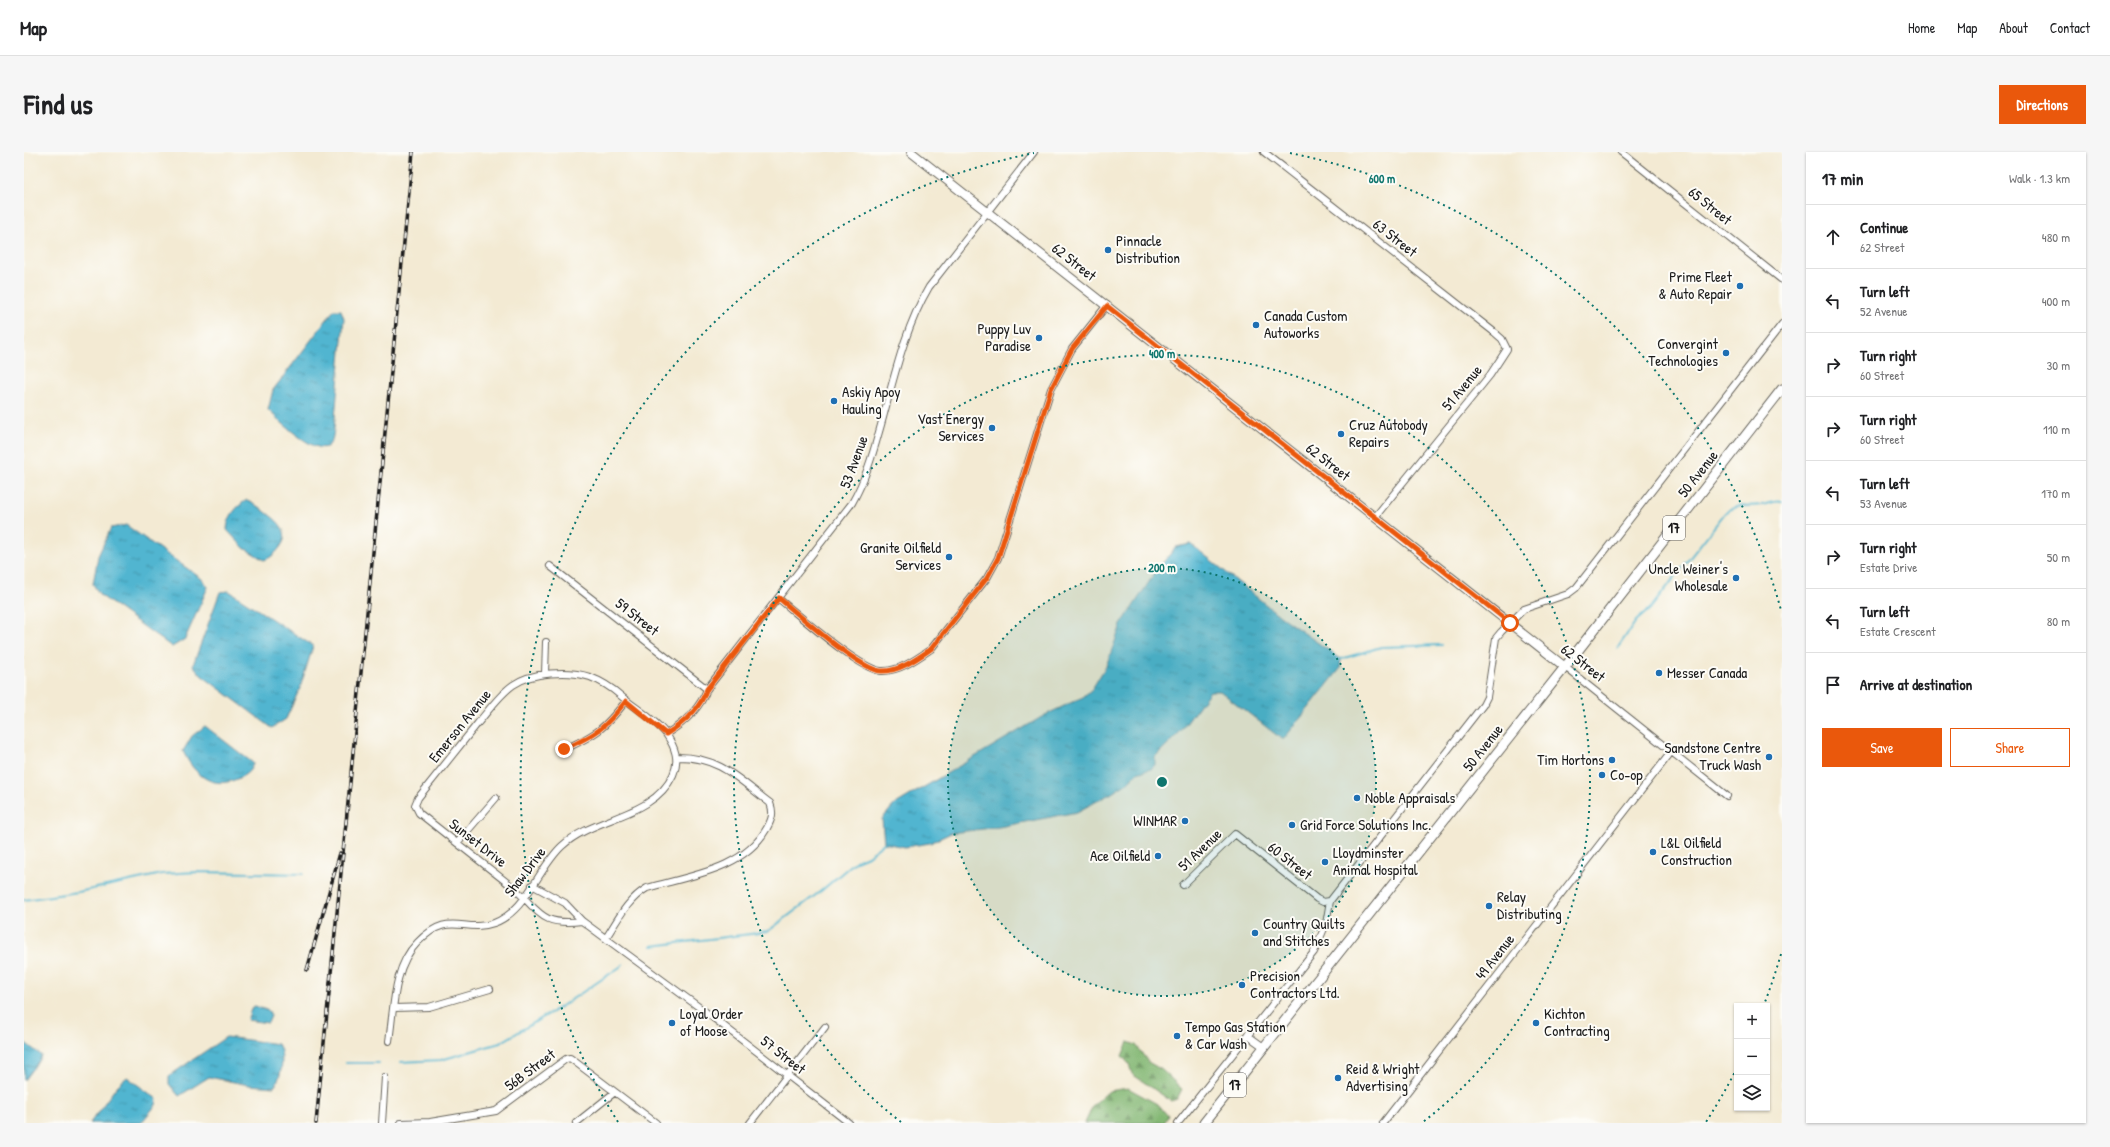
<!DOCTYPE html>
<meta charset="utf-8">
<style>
:root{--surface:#fff;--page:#f6f6f6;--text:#202124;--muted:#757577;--line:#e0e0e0;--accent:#ea580c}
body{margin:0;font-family:"Patrick Hand",sans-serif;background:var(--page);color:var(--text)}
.controls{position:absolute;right:12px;bottom:12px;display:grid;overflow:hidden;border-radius:0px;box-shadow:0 1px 3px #0004}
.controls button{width:36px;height:36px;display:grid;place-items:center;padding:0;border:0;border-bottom:1px solid var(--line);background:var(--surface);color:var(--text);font:20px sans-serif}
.stop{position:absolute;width:12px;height:12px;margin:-9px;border:3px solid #ea580c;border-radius:50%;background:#fff}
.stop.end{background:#ea580c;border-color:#fff;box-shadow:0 1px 4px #0008}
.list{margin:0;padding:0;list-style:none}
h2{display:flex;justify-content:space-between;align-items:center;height:52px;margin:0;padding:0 16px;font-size:17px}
h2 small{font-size:13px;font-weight:400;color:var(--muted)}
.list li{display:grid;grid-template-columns:26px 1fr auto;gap:12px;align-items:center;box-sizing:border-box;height:64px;padding:0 16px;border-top:1px solid var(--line)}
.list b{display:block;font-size:15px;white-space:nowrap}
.list p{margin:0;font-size:13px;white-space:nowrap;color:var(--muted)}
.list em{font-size:13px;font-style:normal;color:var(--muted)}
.actions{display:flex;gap:8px;padding:12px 16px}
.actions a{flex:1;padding:9px 0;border:1px solid var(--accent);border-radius:0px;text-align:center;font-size:14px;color:var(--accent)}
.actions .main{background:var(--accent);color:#fff}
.icon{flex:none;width:22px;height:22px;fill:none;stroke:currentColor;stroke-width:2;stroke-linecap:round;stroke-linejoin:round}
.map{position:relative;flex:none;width:1758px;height:971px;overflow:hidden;border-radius:0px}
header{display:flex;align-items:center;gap:24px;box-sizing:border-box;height:56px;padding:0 20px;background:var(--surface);border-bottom:1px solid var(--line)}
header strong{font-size:19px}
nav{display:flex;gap:22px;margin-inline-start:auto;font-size:14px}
.intro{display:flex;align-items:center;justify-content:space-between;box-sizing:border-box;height:96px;padding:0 24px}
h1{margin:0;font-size:28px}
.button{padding:10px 18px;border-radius:0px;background:var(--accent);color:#fff;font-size:14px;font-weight:700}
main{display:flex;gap:24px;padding:0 24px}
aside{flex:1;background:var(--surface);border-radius:0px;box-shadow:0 1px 3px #0004}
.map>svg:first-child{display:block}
.forest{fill:url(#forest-firs);stroke:#506a48}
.water{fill:url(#water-ripples);stroke:#366876}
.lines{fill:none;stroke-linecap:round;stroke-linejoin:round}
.stream{stroke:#51b5d0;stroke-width:2}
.minor-casing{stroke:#67645c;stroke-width:8}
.secondary-casing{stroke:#67645c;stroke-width:10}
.primary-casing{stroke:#67645c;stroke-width:11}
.minor{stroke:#fff;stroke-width:6}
.secondary{stroke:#fff;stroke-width:8}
.primary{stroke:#fff;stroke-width:9}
.rail-casing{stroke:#1c1c1c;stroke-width:3.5}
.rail{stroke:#fdfcf7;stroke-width:2;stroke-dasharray:6;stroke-linecap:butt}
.route{stroke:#ea580c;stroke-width:5}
.ring{fill:none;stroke:#0f766e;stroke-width:2;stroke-dasharray:2 4}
.poi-dot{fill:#1f6fb2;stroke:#fdfcf7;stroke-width:1.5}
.labels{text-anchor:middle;stroke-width:4;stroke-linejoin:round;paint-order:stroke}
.shield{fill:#fdfcf7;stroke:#605f5e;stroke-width:1}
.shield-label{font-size:14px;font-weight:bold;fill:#1c1c1c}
.street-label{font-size:15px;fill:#1c1c1c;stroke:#fdfcf7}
.poi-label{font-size:15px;fill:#1c1c1c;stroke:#fdfcf7;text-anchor:start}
.centre{fill:#0f766e;stroke:#fdfcf7;stroke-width:2}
.ring-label{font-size:12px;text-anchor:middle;font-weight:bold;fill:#0f766e;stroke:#fdfcf7;stroke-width:4;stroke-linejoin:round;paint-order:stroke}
</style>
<header>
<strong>Map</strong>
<nav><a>Home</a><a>Map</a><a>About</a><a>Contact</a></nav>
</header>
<div class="intro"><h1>Find us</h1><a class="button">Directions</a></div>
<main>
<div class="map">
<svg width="1758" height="971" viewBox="0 0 1758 971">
<defs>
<pattern id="forest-firs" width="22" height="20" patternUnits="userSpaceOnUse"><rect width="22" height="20" fill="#84b874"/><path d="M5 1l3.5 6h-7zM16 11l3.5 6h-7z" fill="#6b955e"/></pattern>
<pattern id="water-ripples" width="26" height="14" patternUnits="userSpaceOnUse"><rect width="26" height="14" fill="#51b5d0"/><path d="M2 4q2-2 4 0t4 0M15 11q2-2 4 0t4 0" fill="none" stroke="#4292a8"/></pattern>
</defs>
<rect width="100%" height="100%" fill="#fdfcf7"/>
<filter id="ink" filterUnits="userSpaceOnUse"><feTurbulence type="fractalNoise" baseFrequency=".025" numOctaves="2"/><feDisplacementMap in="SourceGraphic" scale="8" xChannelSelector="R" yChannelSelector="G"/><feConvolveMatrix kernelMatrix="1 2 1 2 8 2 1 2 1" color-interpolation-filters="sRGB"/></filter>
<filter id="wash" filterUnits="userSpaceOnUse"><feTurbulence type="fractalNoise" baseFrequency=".012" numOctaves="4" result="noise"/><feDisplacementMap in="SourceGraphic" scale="16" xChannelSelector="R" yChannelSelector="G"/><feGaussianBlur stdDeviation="0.9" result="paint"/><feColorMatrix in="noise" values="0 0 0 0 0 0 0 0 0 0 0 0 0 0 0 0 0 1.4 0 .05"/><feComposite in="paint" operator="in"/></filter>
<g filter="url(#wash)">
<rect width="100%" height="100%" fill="#f3ead3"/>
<path class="forest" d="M1104 890 1112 893 1124 910 1138 918 1158 937 1153 947 1147 949 1108 922 1105 912 1098 904Z
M1104 936 1135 953 1144 964 1140 971H1061L1069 953 1085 939Z"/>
<path class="water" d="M310 158H317L320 166 310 277C309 283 309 290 304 294 291 304 254 267 244 258L249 238Z
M223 348 228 350C241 361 271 375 257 394 252 401 247 406 240 408L220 396 203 378C203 366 212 354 223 348Z
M102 373 178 427 184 435 161 487 148 495 76 443 69 432 74 404 87 376Z
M1167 392 1256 464 1317 507 1316 517 1259 588 1196 539H1186L1156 580 1131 605V613L1127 617 1113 621 1102 632 1088 641 1053 660 975 675 927 681 906 691 881 695 860 691 858 667 870 653 1021 563 1059 545 1068 537 1082 514 1097 473 1132 419 1152 395Z
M205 439 289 494 276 536 262 567 248 576 177 523 169 513 196 440Z
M181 574 229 611C227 619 223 622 215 626 189 639 170 623 159 599L168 584Z
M231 854 245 859 247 864 244 871 223 868 228 855Z
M202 885 254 892C261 903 258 925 250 935L225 933 185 925 155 944 145 932V924Z
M0 890 17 903 16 907 0 928Z
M103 925 133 947 132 953 117 971H66L93 934Z"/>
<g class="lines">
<path class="stream" d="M1593 497 1612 469 1626 457 1701 361C1714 351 1723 355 1737 353 1745 352 1749 348 1758 350
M1317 507 1357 495 1418 493
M0 748 54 740 138 722 173 720 279 722
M628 794 743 780 797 739 832 709 844 704 860 691
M377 910 417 908 476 891 538 854 599 813
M322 911H355"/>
</g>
</g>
<g filter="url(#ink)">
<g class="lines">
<defs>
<path id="minor" d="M1240 0 1470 180 1478 187 1483 197 1466 223 1351 365
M1597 0 1758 128
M526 414 683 537
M755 447C775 463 835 517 857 519 875 520 894 506 907 497L963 426 974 406 1027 237 1048 197 1083 153
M1541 515 1703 644
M521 522 522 490
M642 582C660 571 676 557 683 537L828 351C841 328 848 305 855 280 869 231 879 179 905 135L1010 0
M541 597C573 582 580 577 602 549
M433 691 472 646
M508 733 541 751 558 769 683 861 825 971
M1159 733 1211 682 1293 747 1299 750 1306 749
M582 786C594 767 604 747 623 736 664 724 720 718 743 676 748 667 750 661 746 651 714 627 696 605 654 605
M370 856 405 855 466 837
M1223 883 1241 896
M365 889C370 857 369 815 393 791 425 757 439 782 470 771 503 759 514 716 538 694 570 664 629 666 649 623 656 608 651 595 642 582 631 567 611 556 597 544 588 536 577 529 566 525 545 518 507 520 489 533 475 543 465 558 454 571 434 596 414 621 394 646L391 653 395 661 490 736C517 761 517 774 558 769
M358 971 361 925
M377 971 406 970 472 959 542 907 546 906 632 971
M552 971 591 940
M726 971 801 875
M1154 971 1290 800 1302 772 1306 749 1459 553 1463 545 1472 486 1477 480 1500 457 1544 442 1552 436 1758 172
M1359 971 1648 599"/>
<path id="secondary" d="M887 0 1541 515"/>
<path id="primary" d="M1180 971 1541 515 1758 237"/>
</defs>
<use href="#minor" class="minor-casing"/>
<use href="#secondary" class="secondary-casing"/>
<use href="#primary" class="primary-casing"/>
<use href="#minor" class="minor"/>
<use href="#secondary" class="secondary"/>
<use href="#primary" class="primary"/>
<defs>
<path id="rail" d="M283 818 316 701
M292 971 389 0"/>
</defs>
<use href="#rail" class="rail-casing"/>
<use href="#rail" class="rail"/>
</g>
</g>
<g class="lines" filter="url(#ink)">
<path class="route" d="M540 597C573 582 580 577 602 549L642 582C660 571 676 557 683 537L755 446C775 463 835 517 857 519 875 520 894 506 907 497L963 426 974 406 1027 237 1048 197 1083 154 1486 471"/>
</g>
<circle cx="1138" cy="630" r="214" fill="#0f766e" fill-opacity=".12"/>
<g class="ring">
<circle cx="1138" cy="630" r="214"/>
<path d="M877 970A428 428 0 1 1 1399 970"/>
<path d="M1757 802A642 642 0 0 1 1741 850M1713 916A642 642 0 0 1 1682 970M594 970A642 642 0 0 1 1010 1M1266 1A642 642 0 0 1 1757 458"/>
</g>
<g class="poi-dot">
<circle cx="1084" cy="98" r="4"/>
<circle cx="1716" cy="134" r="4"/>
<circle cx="1232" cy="173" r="4"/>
<circle cx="1015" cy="186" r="4"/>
<circle cx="1702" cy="201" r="4"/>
<circle cx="810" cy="249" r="4"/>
<circle cx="968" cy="276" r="4"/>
<circle cx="1317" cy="282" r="4"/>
<circle cx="925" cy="405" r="4"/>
<circle cx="1712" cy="426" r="4"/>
<circle cx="1635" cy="521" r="4"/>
<circle cx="1745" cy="605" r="4"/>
<circle cx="1588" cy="608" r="4"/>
<circle cx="1578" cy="623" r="4"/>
<circle cx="1333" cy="646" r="4"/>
<circle cx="1161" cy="669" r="4"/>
<circle cx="1268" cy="673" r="4"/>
<circle cx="1629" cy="700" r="4"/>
<circle cx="1134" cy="704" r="4"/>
<circle cx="1301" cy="710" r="4"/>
<circle cx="1465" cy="754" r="4"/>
<circle cx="1231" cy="781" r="4"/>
<circle cx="1218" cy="833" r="4"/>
<circle cx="648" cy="871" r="4"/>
<circle cx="1512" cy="871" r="4"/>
<circle cx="1153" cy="884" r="4"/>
<circle cx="1314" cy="926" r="4"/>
</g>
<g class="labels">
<g class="shield">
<rect x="1639" y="364" width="22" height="24" rx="3"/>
<rect x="1200" y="921" width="22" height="24" rx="3"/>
</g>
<g class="shield-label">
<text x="1650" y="381">17</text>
<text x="1211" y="938">17</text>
</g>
<g class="street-label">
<text transform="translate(1686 54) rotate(39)" y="5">65 Street</text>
<text transform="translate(1371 86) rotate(38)" y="5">63 Street</text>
<text transform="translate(1050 110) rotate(38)" y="5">62 Street</text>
<text transform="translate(1438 236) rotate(-51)" y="5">51 Avenue</text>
<text transform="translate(830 310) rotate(-70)" y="5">53 Avenue</text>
<text transform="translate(1304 310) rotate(38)" y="5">62 Street</text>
<text transform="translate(1674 322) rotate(-52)" y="5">50 Avenue</text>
<text transform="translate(613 465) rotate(38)" y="5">59 Street</text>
<text transform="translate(1559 511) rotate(38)" y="5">62 Street</text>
<text transform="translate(436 574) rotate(-51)" y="5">Emerson Avenue</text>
<text transform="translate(1459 596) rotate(-52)" y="5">50 Avenue</text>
<text transform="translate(454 691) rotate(38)" y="5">Sunset Drive</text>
<text transform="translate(1176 698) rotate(-44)" y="5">51 Avenue</text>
<text transform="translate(1266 709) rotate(38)" y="5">60 Street</text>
<text transform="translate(501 720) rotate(-53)" y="5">Shaw Drive</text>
<text transform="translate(1471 805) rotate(-52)" y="5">49 Avenue</text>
<text transform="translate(759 903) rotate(38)" y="5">57 Street</text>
<text transform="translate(506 918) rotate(-37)" y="5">56B Street</text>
</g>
<g class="poi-label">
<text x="1092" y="94">Pinnacle<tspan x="1092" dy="17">Distribution</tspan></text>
<text x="1708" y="130" text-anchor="end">Prime Fleet<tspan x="1708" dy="17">&amp; Auto Repair</tspan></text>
<text x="1240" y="169">Canada Custom<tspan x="1240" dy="17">Autoworks</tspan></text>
<text x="1007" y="182" text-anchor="end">Puppy Luv<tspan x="1007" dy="17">Paradise</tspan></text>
<text x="1694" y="197" text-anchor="end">Convergint<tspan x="1694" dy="17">Technologies</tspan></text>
<text x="818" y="245">Askiy Apoy<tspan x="818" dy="17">Hauling</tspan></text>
<text x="960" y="272" text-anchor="end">Vast Energy<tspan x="960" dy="17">Services</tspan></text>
<text x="1325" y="278">Cruz Autobody<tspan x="1325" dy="17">Repairs</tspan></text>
<text x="917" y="401" text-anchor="end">Granite Oilfield<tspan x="917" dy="17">Services</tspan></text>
<text x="1704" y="422" text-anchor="end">Uncle Weiner's<tspan x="1704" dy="17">Wholesale</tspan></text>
<text x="1643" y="526">Messer Canada</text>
<text x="1737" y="601" text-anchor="end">Sandstone Centre<tspan x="1737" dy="17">Truck Wash</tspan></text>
<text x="1580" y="613" text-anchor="end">Tim Hortons</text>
<text x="1586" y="628">Co-op</text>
<text x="1341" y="651">Noble Appraisals</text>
<text x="1153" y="674" text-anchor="end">WINMAR</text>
<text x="1276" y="678">Grid Force Solutions Inc.</text>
<text x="1637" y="696">L&amp;L Oilfield<tspan x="1637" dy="17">Construction</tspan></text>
<text x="1309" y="706">Lloydminster<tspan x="1309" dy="17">Animal Hospital</tspan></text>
<text x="1126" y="709" text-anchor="end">Ace Oilfield</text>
<text x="1473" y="750">Relay<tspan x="1473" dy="17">Distributing</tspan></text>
<text x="1239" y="777">Country Quilts<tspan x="1239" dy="17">and Stitches</tspan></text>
<text x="1226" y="829">Precision<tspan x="1226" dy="17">Contractors Ltd.</tspan></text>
<text x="656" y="867">Loyal Order<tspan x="656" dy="17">of Moose</tspan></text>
<text x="1520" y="867">Kichton<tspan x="1520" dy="17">Contracting</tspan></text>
<text x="1161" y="880">Tempo Gas Station<tspan x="1161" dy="17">&amp; Car Wash</tspan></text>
<text x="1322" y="922">Reid &amp; Wright<tspan x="1322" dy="17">Advertising</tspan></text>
</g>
</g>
<circle cx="1138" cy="630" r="6" class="centre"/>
<g class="ring-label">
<text x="1358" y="31">600 m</text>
<text x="1138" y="206">400 m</text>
<text x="1138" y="420">200 m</text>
</g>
</svg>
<div class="controls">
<button>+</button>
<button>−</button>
<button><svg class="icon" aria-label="layers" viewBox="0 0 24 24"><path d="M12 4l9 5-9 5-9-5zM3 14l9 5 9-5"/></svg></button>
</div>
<div class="stop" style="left:1486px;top:471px"></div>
<div class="stop end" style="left:540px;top:597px"></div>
</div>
<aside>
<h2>17 min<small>Walk · 1.3 km</small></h2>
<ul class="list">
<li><svg class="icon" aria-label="ahead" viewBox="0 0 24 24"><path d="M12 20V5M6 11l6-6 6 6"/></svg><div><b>Continue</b><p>62 Street</p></div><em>480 m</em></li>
<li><svg class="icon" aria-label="left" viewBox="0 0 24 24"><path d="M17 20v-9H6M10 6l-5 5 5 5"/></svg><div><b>Turn left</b><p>52 Avenue</p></div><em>400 m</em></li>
<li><svg class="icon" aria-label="right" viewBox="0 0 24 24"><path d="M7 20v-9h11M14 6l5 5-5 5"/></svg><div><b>Turn right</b><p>60 Street</p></div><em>30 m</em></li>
<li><svg class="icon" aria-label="right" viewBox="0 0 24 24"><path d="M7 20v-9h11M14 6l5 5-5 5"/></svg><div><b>Turn right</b><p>60 Street</p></div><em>110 m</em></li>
<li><svg class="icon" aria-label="left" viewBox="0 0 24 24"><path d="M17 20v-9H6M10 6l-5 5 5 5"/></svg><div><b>Turn left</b><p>53 Avenue</p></div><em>170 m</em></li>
<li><svg class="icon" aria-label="right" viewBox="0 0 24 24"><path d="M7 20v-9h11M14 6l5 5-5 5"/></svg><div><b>Turn right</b><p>Estate Drive</p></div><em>50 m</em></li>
<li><svg class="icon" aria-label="left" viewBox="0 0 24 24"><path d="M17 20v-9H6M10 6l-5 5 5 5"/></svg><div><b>Turn left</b><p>Estate Crescent</p></div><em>80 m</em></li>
<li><svg class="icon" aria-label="arrive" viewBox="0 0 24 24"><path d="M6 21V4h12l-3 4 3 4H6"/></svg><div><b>Arrive at destination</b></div></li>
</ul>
<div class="actions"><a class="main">Save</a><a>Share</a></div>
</aside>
</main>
